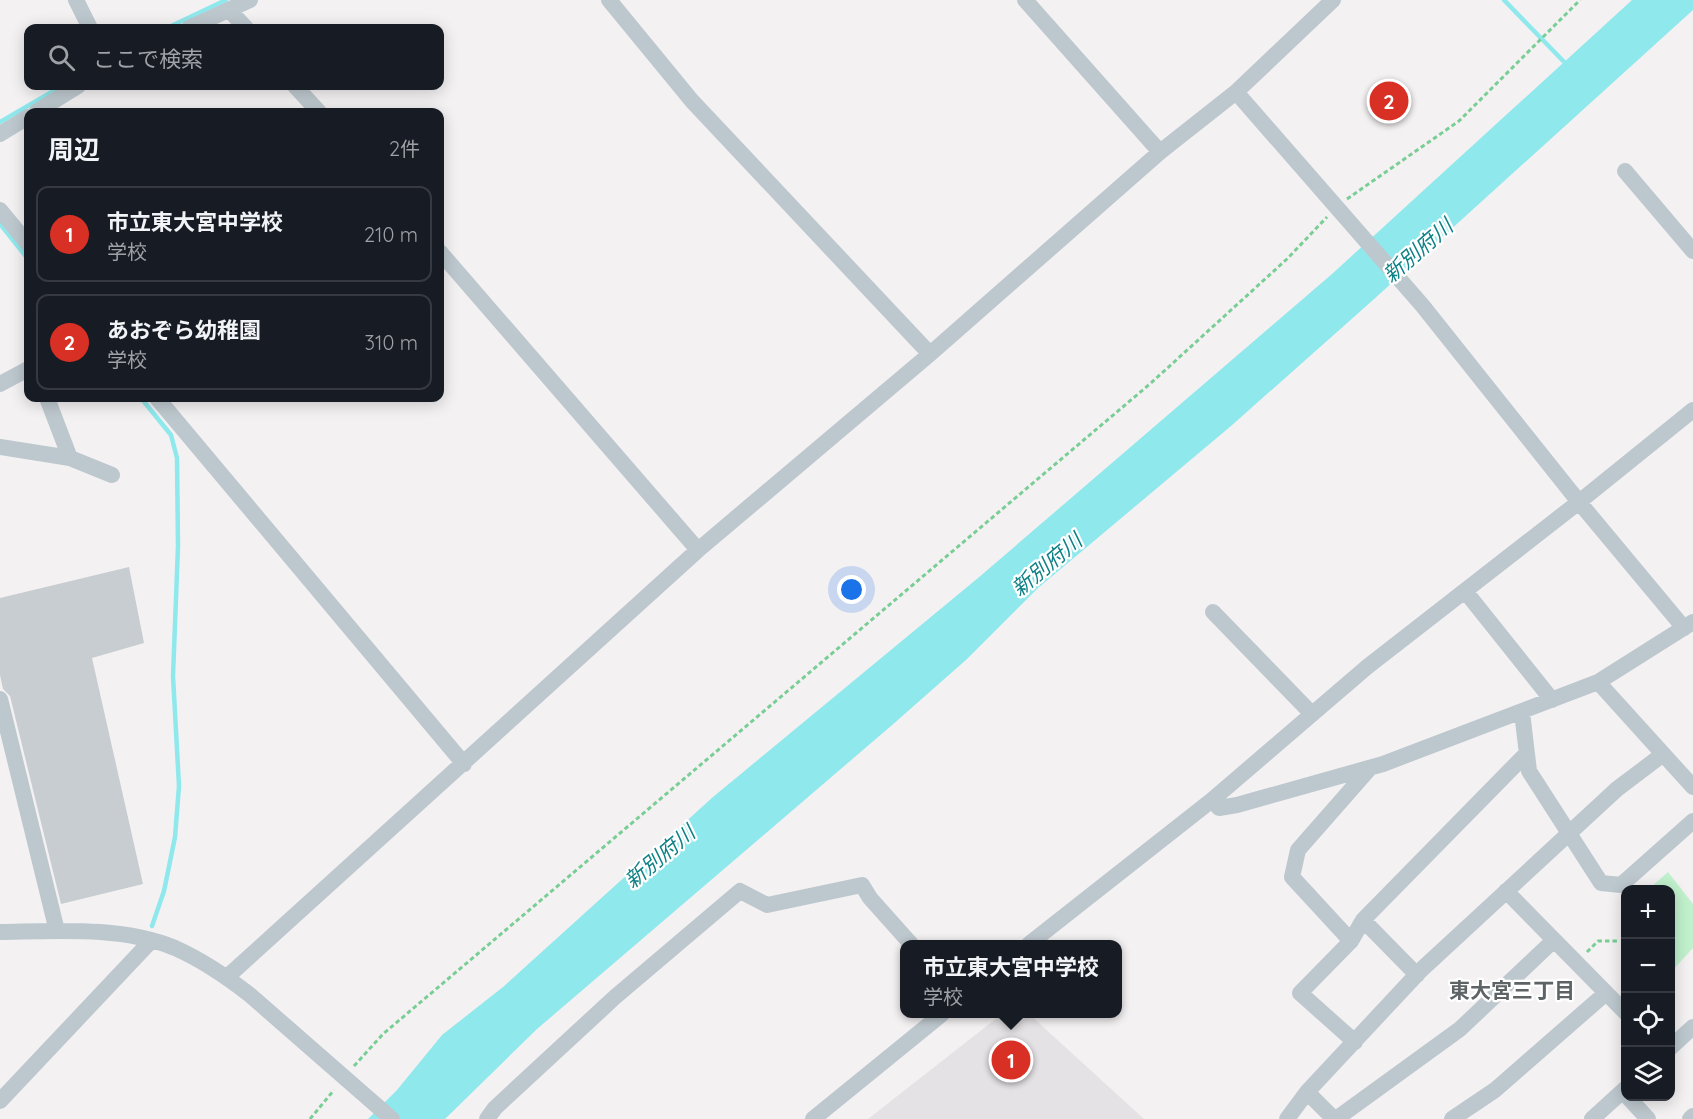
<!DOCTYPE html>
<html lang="ja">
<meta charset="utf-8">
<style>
:root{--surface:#171b24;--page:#242831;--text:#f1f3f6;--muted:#9ea1a6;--line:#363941;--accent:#d93025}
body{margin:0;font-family:Quicksand,"Noto Sans JP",sans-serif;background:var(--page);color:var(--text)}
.controls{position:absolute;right:18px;bottom:18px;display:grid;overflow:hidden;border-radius:12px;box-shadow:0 3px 15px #0003}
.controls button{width:54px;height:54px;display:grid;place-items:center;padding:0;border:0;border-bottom:2px solid var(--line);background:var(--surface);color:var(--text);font:30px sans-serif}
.you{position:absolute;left:852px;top:590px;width:21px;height:21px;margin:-15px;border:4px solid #fff;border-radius:50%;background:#1a73e8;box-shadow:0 0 0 9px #1a73e833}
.badge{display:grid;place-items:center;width:39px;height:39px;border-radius:50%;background:var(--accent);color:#fff;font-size:20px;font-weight:700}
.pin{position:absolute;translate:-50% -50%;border:3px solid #fff;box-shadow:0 2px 6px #0006}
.popup{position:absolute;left:900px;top:940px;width:222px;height:78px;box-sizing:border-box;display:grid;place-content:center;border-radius:12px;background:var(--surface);filter:drop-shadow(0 2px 4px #0005);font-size:20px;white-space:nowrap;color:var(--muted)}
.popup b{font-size:22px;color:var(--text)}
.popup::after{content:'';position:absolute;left:50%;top:100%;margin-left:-12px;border:12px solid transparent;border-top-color:var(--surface)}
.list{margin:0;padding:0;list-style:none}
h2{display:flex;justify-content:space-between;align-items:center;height:78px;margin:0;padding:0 24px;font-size:26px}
h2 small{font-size:20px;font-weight:400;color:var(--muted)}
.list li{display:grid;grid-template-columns:39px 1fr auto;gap:18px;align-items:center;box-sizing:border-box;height:96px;margin:0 12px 12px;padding:0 12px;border:2px solid var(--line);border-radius:12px}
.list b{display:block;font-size:22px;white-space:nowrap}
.list p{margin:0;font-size:20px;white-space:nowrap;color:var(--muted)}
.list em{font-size:20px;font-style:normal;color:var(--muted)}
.icon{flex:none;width:33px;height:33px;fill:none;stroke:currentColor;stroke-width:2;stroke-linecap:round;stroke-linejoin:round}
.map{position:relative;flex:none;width:1693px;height:1119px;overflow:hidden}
.search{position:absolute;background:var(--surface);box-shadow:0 3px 15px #0003;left:24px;top:24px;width:420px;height:66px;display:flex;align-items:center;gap:15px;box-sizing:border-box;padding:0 21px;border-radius:12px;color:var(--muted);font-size:22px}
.panel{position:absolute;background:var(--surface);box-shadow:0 3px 15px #0003;left:24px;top:108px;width:420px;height:294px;border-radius:12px}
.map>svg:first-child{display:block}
.education{fill:#e4e2e4}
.green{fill:#c1f0cc}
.water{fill:#8fe8ec}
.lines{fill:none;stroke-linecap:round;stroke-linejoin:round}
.stream{stroke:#8fe8ec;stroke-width:4.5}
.building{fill:#c8cdd1}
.path{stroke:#79ce96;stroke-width:3;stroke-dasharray:4.5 3;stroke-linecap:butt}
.minor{stroke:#bdc8ce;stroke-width:16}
.labels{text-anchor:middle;stroke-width:4.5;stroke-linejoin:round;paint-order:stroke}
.water-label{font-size:21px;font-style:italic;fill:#0e8186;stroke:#fff}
.neighbourhood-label{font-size:21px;font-weight:bold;fill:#5e6366;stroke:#fff}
</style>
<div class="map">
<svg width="1693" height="1119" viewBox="0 0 1693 1119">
<rect width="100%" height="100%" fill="#f4f1f2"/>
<path class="education" d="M1002 1014H1029L1144 1119H868Z"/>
<path class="green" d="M1668 872 1693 904V948L1671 972 1670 890 1649 889Z"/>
<path class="water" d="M1632 0H1693V10L1373 300 1231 426 1038 588 967 659 891 726 537 1029 445 1119H368L397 1090 442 1035 503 987 713 797 978 578 1332 274Z"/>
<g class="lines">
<path class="stream" d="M1504 0 1569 67
M167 28 226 0
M0 122 62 86
M0 224 28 259
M141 398 171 435 177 458 178 546 173 676 179 786 175 837 164 891 152 926"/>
</g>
<path class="building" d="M129 567 144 643 92 658 143 884 61 904 10 696 3 689 0 675V598Z"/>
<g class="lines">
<path class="path" d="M1347 199 1459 121 1580 0
M1587 952 1598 941H1620
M354 1066 383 1034 1151 383 1287 259 1327 217
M310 1119 334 1090"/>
<path class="minor" d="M76 0 90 28
M609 0 692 101 930 354
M1025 0 1160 152
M230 11 246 28
M189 28 250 0
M295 86 319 112
M1236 92 1422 305 1579 502 1684 628
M36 112 78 86
M0 134 28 117
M1625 171 1693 251
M0 210 28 244
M440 252 698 550
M0 384 28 369
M157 398 464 764
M0 447 70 458 47 398
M70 458 112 475
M1465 591 1552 700
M1213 612 1312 714
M1598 682 1693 787
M0 699 57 931
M1522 712 1529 771 1601 883 1621 885 1693 821
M1212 800 1219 808 1237 805 1383 764 1598 682 1693 622
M1506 891 1626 1013
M1363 920 1417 975
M0 932C57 931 122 926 175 948 202 960 227 977 250 995L392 1119
M1351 941 1292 877 1298 850 1370 768
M1029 944 1212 800 1367 667 1579 502 1693 410
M227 977 698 550 930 354 1160 152 1236 92 1333 0
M1355 1042 1300 993 1351 941 1363 920 1525 755
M1670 1048 1693 1027
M1307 1092 1334 1119
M1627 1096 1648 1119
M0 1101 151 941
M487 1119 495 1108 615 997 740 891 767 905 862 885 870 898 911 944
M813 1119 942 1014
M1287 1119 1307 1092 1421 970 1617 789 1662 755
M1336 1119 1460 1029 1554 940
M1452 1119 1495 1090 1606 993
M1592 1119 1626 1088
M1690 1119 1693 1116"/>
</g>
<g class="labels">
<g class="water-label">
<text transform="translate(1418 251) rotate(-41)" y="7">新別府川</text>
<text transform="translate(1047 565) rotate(-40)" y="7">新別府川</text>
<text transform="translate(660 857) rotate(-40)" y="7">新別府川</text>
</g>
<g class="neighbourhood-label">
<text x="1512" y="998">東大宮三丁目</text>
</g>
</g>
</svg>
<div class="controls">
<button>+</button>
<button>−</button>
<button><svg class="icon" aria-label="locate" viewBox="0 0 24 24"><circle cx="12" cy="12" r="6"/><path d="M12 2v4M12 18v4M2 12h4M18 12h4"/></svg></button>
<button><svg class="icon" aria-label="layers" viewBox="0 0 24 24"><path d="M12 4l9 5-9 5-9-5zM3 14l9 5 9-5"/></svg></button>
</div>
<div class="you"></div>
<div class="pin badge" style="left:1011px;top:1060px">1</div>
<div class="popup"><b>市立東大宮中学校</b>学校</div>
<div class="pin badge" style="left:1389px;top:101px">2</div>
<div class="search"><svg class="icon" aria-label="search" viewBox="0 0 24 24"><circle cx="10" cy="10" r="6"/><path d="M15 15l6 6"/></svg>ここで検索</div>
<section class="panel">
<h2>周辺<small>2件</small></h2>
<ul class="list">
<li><span class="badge">1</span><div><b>市立東大宮中学校</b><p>学校</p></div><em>210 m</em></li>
<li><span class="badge">2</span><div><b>あおぞら幼稚園</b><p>学校</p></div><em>310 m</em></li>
</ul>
</section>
</div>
